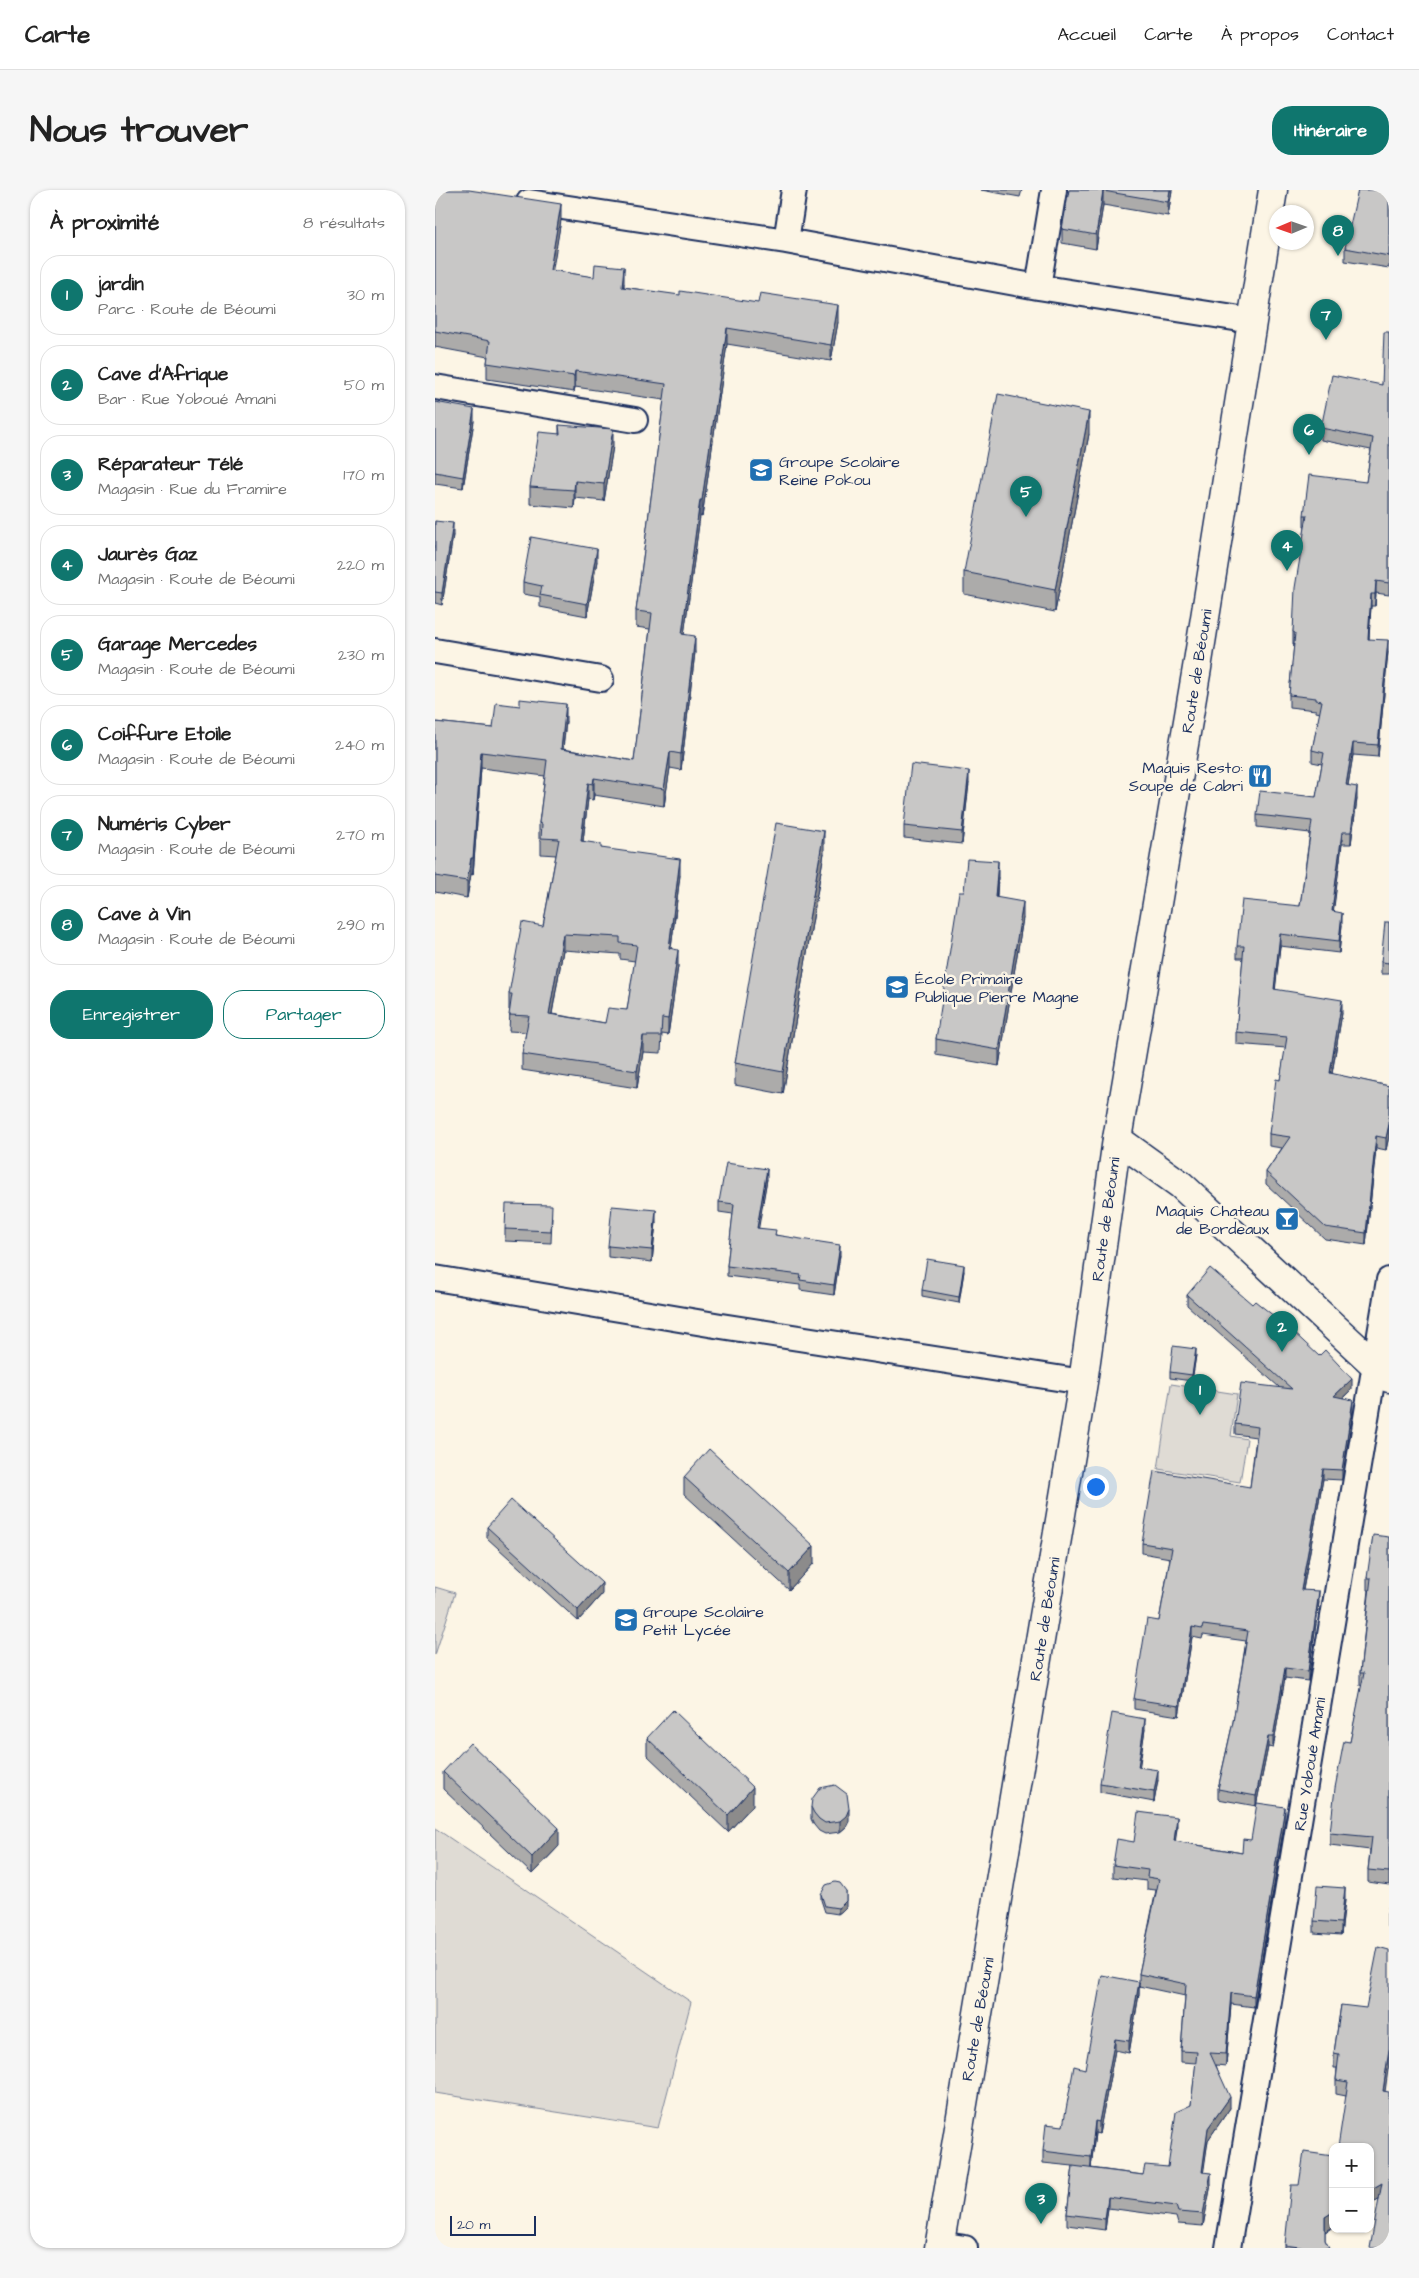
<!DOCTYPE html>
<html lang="fr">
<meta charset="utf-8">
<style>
:root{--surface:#fff;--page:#f6f6f6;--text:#222;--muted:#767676;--line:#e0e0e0;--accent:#0f766e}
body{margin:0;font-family:"Architects Daughter",sans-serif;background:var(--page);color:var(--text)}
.controls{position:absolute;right:15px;bottom:15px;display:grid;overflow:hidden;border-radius:10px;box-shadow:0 1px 4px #0004}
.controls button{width:45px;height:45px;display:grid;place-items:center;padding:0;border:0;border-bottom:1px solid var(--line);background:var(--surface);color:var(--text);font:25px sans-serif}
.compass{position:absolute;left:834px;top:15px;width:45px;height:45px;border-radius:50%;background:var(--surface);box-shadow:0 1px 4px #0004;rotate:268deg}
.scale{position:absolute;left:15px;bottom:12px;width:86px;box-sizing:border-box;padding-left:5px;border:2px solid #1b2f5e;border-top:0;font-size:14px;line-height:18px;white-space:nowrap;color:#1b2f5e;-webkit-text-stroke:4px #fcf5e5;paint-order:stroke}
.you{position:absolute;left:660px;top:1296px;width:18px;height:18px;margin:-12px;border:4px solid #fff;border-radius:50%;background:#1a73e8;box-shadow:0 0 0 8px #1a73e833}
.badge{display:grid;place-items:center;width:32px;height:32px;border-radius:50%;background:var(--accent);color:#fff;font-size:16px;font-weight:700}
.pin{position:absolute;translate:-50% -41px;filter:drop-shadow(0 1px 2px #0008)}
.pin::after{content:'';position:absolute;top:26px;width:18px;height:15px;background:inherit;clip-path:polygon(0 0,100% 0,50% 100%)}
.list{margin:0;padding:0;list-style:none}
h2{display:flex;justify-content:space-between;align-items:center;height:65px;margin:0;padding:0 20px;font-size:21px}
h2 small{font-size:16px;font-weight:400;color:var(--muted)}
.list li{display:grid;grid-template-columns:32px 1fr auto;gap:15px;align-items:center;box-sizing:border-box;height:80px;margin:0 10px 10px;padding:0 10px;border:1px solid var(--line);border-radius:20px}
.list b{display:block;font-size:19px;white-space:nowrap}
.list p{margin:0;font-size:16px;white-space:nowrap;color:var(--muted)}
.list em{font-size:16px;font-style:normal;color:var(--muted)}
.actions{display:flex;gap:10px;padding:15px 20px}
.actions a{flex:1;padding:11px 0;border:1px solid var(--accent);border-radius:20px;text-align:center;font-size:18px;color:var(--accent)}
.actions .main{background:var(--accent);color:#fff}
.map{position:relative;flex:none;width:954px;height:2058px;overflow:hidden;border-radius:20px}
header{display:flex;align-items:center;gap:30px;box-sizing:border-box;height:70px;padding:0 25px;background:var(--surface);border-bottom:1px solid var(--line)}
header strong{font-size:24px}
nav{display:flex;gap:28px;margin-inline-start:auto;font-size:18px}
.intro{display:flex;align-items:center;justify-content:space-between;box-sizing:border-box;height:120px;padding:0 30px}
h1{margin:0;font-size:35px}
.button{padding:12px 22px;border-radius:20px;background:var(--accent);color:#fff;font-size:18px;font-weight:700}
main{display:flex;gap:30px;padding:0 30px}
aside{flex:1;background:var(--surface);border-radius:20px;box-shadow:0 1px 4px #0004}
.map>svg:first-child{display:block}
.green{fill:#dfdbd4;stroke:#7d8599}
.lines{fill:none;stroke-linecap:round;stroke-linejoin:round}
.street-casing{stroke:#1b2f5e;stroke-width:28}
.secondary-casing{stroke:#1b2f5e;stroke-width:31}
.primary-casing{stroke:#1b2f5e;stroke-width:31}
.street{stroke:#fcf5e5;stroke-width:24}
.secondary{stroke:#fcf5e5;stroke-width:28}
.primary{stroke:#fcf5e5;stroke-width:28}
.wall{fill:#acabaa;stroke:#1b2f5e;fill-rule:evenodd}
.shaded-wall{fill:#8c8b8b;stroke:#1b2f5e}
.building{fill:#c8c7c6;stroke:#1b2f5e;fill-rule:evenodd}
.labels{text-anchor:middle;stroke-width:5;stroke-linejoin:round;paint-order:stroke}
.poi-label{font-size:16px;fill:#1b2f5e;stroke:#fcf5e5;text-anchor:start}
.street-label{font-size:16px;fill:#1b2f5e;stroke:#fcf5e5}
</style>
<header>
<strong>Carte</strong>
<nav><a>Accueil</a><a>Carte</a><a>À propos</a><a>Contact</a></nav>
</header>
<div class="intro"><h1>Nous trouver</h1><a class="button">Itinéraire</a></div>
<main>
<aside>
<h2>À proximité<small>8 résultats</small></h2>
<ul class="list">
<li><span class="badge">1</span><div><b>jardin</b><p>Parc · Route de Béoumi</p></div><em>30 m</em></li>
<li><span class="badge">2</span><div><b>Cave d'Afrique</b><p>Bar · Rue Yoboué Amani</p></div><em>50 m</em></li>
<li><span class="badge">3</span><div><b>Réparateur Télé</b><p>Magasin · Rue du Framire</p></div><em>170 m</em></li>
<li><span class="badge">4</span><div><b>Jaurès Gaz</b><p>Magasin · Route de Béoumi</p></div><em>220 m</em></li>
<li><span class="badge">5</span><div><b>Garage Mercedes</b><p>Magasin · Route de Béoumi</p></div><em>230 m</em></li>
<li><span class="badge">6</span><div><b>Coiffure Etoile</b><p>Magasin · Route de Béoumi</p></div><em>240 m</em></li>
<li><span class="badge">7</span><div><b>Numéris Cyber</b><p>Magasin · Route de Béoumi</p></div><em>270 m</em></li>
<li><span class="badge">8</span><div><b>Cave à Vin</b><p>Magasin · Route de Béoumi</p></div><em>290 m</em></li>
</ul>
<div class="actions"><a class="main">Enregistrer</a><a>Partager</a></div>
</aside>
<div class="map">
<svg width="954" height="2058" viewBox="0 0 954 2058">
<rect width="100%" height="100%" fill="#fcf5e5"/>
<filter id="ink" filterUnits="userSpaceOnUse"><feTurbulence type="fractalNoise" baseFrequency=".02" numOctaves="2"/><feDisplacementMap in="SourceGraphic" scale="10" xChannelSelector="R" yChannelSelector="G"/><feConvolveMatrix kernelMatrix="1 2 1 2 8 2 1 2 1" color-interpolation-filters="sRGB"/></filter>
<g filter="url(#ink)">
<path class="green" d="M736 1194 802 1204 796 1246 812 1249 805 1292 723 1279Z
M0 1397 20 1403 0 1465Z
M0 1638 256 1812 223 1938 0 1903Z"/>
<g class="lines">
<defs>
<path id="street" d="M94 12 351 51 603 97 818 131
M351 51 359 0
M603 97 619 0
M0 197 200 230
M0 461 166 489
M0 1088 286 1136 648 1192
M504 2054 530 2058
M793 2058 954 1090"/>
<path id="secondary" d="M682 949 746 995 954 1188"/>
<path id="primary" d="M504 2058 648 1192 682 949 762 478 838 0"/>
</defs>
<use href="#street" class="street-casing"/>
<use href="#secondary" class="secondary-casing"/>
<use href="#primary" class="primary-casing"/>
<use href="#street" class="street"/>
<use href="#secondary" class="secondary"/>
<use href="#primary" class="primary"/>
</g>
<path class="wall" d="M0 0 126 30 117 80 189 93V97L403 132 396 171 292 154 267 327 265 326 249 444 260 462 246 580 235 578 229 616 159 605 158 610 153 609 148 651 166 658 245 685 236 759 243 776 233 845 227 844 226 863 208 862 202 898 87 880V864L91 842 74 841 75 820H74V804L108 736 121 665 106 664V650L104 649V633L110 586 46 578 38 685 36 684 32 708 0 702V532L58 538 131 531 128 559 199 571 215 439 201 437V421L229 210 140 197 139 202 52 189V173L53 167 0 157ZM128 760 185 764V769L200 771 192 820 170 833 117 824Z
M546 0H587L585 7Z
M634 0H737L733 26 668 15 661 59 627 53V39Z
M954 0V78L910 71V58Z
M954 142V405L941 403 940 416H936L934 449 953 462 943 567 918 565 913 595 922 609 916 654H907L898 722 907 735 904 763 845 756 840 799 907 823 897 884 954 896V946L951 960 941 958 931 1055 890 1049 831 994V982L847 958 834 956V944L845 890 851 858 801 854V842L808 768H802V756L865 716 875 643 822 637V625L881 607 887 574 877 572V560L885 523 881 522V520L854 517V505L859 455 858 454V442L870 337H869V325L931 292 936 260 886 250V238L947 195Z
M0 212 39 231 28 298 0 294Z
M124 235 178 256 169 311 140 308 139 318 95 314V297L124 244Z
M654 244 620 422 529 404V382Z
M0 331 18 345 7 415 0 413Z
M162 371 152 426 105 417V407L88 404V392Z
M534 593 527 654 469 648V636Z
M389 663 348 904 300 895V873Z
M563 687 562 708 588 728 564 876 501 865V849L529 702Z
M954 732V784H946V772Z
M332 989 323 1038 341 1045 405 1065 399 1105 365 1100V1095L292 1086V1076L298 1024 284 1022V1012Z
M117 1027 116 1053 70 1051V1039Z
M221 1032 217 1072 173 1067V1056Z
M529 1081 524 1113 487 1106V1100Z
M752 1105 817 1114 917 1199 908 1208 918 1221 907 1290 888 1289 868 1400 884 1412 873 1491 850 1488 838 1558 833 1557 821 1616 783 1609V1599L798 1532 811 1451 768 1445 767 1449 757 1447 744 1526 699 1519V1509L724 1431 735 1368 707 1363V1353L815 1297 821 1247 800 1244V1234L844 1197 752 1115Z
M761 1165 757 1191 735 1188V1182Z
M249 1287 379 1373 354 1400 249 1304Z
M52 1337 167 1404 143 1431 52 1348Z
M954 1347V1695L933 1692V1680L935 1660 895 1655V1643L915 1552 927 1496 925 1495V1483L934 1400H932V1388Z
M710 1539 704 1577 723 1590 719 1612 665 1602V1593Z
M212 1548 318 1615 293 1642 212 1565Z
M8 1582 124 1656 97 1684 8 1599Z
M376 1617 414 1631 411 1637 405 1642 390 1644 384 1641 379 1635 376 1629Z
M850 1629 819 1817 796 1814 791 1876 781 1875 795 1918 773 1950 768 1982 776 1994 768 2036 743 2034 741 2027 673 2018 670 2040 632 2035V2024L638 1976 608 1973V1961L628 1936 650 1879 704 1792V1784L721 1700 712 1699V1691L678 1687V1675L699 1652 742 1638 740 1651 807 1663 816 1650ZM704 1796 750 1806 746 1861V1872L761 1873 756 1915 733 1977 708 1985 656 1978 660 1943 664 1944 680 1860 694 1863 704 1804Z
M386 1704 411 1717 407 1721 403 1724 390 1722 386 1710Z
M910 1710 906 1745 879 1743V1731Z
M954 1714V1737H952V1725Z
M906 1815 950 1902 944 2009 935 2014V1957L911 1906 901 1904V1890L902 1878H899V1863Z
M898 1966V2037L890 2042V2050L894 2058H850V2055L864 1995Z"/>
<path class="shaded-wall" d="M735 0H737L733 26V12Z
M668 1V15L661 59V45Z
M126 14V30L115 96V80Z
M189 77V93L187 113V97Z
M403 115V132L396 171V155Z
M292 138V154L267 327V310Z
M140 181V197L139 202V186Z
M39 219V231L28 298V287Z
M654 222V244L620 422V400Z
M178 239V256L169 311V294Z
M140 291V308L139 318V300Z
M265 310V326L247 460V444Z
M18 333V345L7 415V403Z
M162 359V371L152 426V414Z
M941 391V403L940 416V404Z
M936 404V416L933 461V449Z
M260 446V462L246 580V564Z
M953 450V462L943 567V555Z
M131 514V531L126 575V559Z
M918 553V565L911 607V595Z
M46 562V578L38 685V668Z
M235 562V578L229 616V599Z
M534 581V593L527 654V642Z
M159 588V605L158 610V594Z
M153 593V609L146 667V651Z
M922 597V609L916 654V642Z
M389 641V663L348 904V882Z
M907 642V654L897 733V721Z
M36 668V684L32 708V691Z
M245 669V685L234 774V758Z
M563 671V687L560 724V707Z
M588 712V728L564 876V860Z
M907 723V735L904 763V751Z
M128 744V760L114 840V824Z
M845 744V756L839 811V799Z
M243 760V776L233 845V829Z
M907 810V823L895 895V883Z
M208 846V862L202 898V881Z
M954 934V946L951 960V948Z
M941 946V958L931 1055V1043Z
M332 979V989L322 1048V1038Z
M221 1020V1032L217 1072V1060Z
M405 1055V1065L399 1105V1095Z
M529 1075V1081L524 1113V1107Z
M761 1159V1165L757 1191V1185Z
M917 1189V1199L899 1216V1206Z
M918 1210V1221L907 1290V1280Z
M888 1279V1289L866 1410V1400Z
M379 1356V1373L354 1400V1383Z
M167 1393V1404L143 1431V1420Z
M884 1401V1412L873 1491V1481Z
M757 1437V1447L744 1526V1516Z
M850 1478V1488L838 1558V1547Z
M710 1529V1539L703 1587V1577Z
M833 1547V1557L821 1616V1606Z
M723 1580V1590L719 1612V1602Z
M318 1597V1615L293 1642V1625Z
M850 1617V1629L819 1817V1806Z
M414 1619V1631L411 1637 405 1642V1631Z
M742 1627V1638L739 1663V1651Z
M124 1638V1656L97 1684V1667Z
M910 1698V1710L906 1745V1733Z
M411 1701V1717L407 1721 403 1724V1718Z
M704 1792V1804L694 1863V1851Z
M796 1803V1814L791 1876V1864Z
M680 1849V1860L664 1944V1932Z
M954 1859V1873L948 1916V1901Z
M795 1907V1918L773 1950 767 1993V1982L773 1938Z
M660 1931V1943L656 1978V1967Z
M776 1983V1994L768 2036V2024Z
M947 1993V2007L935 2014V2000Z
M673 2007V2018L670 2040V2029Z
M898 2022V2037L890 2042V2027Z"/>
<path class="building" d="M0 0H34L126 14 115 80 159 87 160 74 189 77 187 97 245 105V101L323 113 325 103 403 115 396 155 292 138 267 310H265L247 444 260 446 246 564 235 562 229 599 159 588 158 594 153 593 146 651 166 654V658L245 669 234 758 243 760 233 829 227 828 226 846H208L202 881 87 864 94 826 74 825 77 804H74L87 732 108 736 124 649 106 648 107 634 104 633 112 570 46 562 38 668H36L32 691 0 686V532L58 538 61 513 85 516V509L131 514 126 559 199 571 217 423 201 421 231 194 140 181 139 186 52 173 55 151 0 141ZM128 744 185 747V753L202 755 192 820 173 818 170 833 114 824Z
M634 0H735L733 12 668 1 661 45 627 39Z
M923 0H954V66L910 58Z
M949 142H954V393L941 391 940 404H936L933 449 953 450 943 555 918 553 911 595 922 597 916 642H907L897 721 907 723 904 751 845 744 839 799 907 810 895 883 954 896V934L951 948 941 946 931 1043 890 1037 831 982 855 947 834 944 841 889 845 890 852 847 801 842 809 756H802L807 710 865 716 877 631 822 625 825 601 881 607 889 563 877 560 887 511 881 510V508L854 505 860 443 858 442 860 398 872 325H869L874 285 931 292 938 248 886 238 897 185 947 195Z
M563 204 654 222 620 400 529 382Z
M0 212 39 219 28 287 0 282Z
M124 235 178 239 169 294 140 291 139 300 95 297 104 242 125 244Z
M0 331 18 333 7 403 0 402Z
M96 347 162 359 152 414 105 405 107 396 88 392Z
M476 574 534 581 527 642 469 636Z
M341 633 389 641 348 882 300 873Z
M532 669 563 671 560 707 588 712 564 860 501 849 524 702H529Z
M950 732H954V773L946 772Z
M291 973 332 979 322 1038 341 1040 340 1045 405 1055 399 1095 365 1090 366 1085 292 1076 299 1014 284 1012Z
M71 1014 117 1015 116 1041 70 1039Z
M177 1016 221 1020 217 1060 173 1056Z
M492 1069 529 1075 524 1107 487 1100Z
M775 1078 817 1114 820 1111 854 1138 884 1166 890 1160 917 1189 899 1206 918 1210 907 1280 888 1279 866 1400 884 1401 873 1481 850 1478 838 1547H833L821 1606 783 1599 798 1532 813 1441 768 1435 767 1439 757 1437 744 1516 699 1509 712 1429 724 1431 737 1358 707 1353 719 1281 815 1297 823 1237 800 1234 806 1193 857 1199 752 1105Z
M738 1156 761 1159 757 1185 735 1182Z
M274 1259 379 1356 354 1383 249 1287Z
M76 1310 167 1393 143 1420 52 1337Z
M938 1345 954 1347V1682L933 1680 937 1647 895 1643 900 1598 909 1551 915 1552 929 1483H925L936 1388H932Z
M238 1520 318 1597 293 1625 212 1548Z
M677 1523 710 1529 703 1577 723 1580 719 1602 665 1593Z
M35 1553 124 1638 97 1667 8 1582Z
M400 1595 412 1604 414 1619 411 1626 405 1631 390 1633 384 1629 379 1623 376 1617 377 1609 385 1598Z
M822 1613 850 1617 819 1806 796 1803 791 1864 775 1863 795 1907 773 1938 767 1982 776 1983 768 2024 743 2022 741 2016 673 2007 670 2029 632 2024 638 1976 708 1985 710 1975 733 1977 741 1922 756 1915 762 1862 746 1861 751 1794 704 1784 724 1689 712 1687 713 1680 678 1675 682 1649 699 1652 703 1622 742 1627 739 1651 807 1663 808 1649 816 1650Z
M400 1692 405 1693 411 1701V1711L407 1715 403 1718 390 1716 386 1704 391 1695Z
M882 1696 910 1698 906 1733 879 1731Z
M954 1714V1725H952Z
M943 1757 954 1760V1859L948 1901 954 1902V2058H935L947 1993 935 2000V1957H903L913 1892 901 1890 904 1864 899 1863 906 1815 931 1818Z
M667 1785 704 1792 694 1851 680 1849 664 1932 660 1931 656 1967 608 1961 611 1934 628 1936 639 1876 650 1879Z
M869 1962 898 1966V2022L890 2027V2050L894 2058H871L850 2055 856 1995H864Z"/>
</g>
<defs>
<symbol id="school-square" viewBox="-11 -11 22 22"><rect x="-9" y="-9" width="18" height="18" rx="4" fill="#1f6fb2" stroke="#fcf5e5"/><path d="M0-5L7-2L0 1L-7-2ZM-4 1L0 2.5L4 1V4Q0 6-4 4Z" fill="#fff"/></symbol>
<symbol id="restaurant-square" viewBox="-11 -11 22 22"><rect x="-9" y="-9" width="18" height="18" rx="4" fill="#1f6fb2" stroke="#fcf5e5"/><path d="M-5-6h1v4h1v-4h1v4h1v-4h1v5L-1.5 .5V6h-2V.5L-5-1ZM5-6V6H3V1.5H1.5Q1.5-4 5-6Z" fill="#fff"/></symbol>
<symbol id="bar-square" viewBox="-11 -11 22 22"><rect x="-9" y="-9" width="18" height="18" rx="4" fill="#1f6fb2" stroke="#fcf5e5"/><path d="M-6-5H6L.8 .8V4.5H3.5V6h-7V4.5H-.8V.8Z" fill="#fff"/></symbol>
</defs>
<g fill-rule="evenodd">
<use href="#school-square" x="312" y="266" width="28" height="28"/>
<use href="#restaurant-square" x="811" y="572" width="28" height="28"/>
<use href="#school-square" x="448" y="783" width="28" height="28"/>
<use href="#bar-square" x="838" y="1015" width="28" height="28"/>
<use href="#school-square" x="177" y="1416" width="28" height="28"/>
</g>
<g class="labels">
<g class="poi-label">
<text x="344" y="277">Groupe Scolaire<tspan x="344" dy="18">Reine Pokou</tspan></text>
<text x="808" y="583" text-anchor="end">Maquis Resto:<tspan x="808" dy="18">Soupe de Cabri</tspan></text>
<text x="480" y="794">École Primaire<tspan x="480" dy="18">Publique Pierre Magne</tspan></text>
<text x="834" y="1026" text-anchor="end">Maquis Chateau<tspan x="834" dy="18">de Bordeaux</tspan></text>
<text x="208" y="1427">Groupe Scolaire<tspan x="208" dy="18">Petit Lycée</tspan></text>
</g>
<g class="street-label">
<text transform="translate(761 481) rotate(-81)" y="6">Route de Béoumi</text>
<text transform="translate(670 1029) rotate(-82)" y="6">Route de Béoumi</text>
<text transform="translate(609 1429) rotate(-81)" y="6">Route de Béoumi</text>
<text transform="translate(874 1574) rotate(-81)" y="6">Rue Yoboué Amani</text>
<text transform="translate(542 1829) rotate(-80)" y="6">Route de Béoumi</text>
</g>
</g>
</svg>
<div class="controls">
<button>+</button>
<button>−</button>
</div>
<svg class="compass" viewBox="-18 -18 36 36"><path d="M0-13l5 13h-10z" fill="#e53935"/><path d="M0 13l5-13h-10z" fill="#767676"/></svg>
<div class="scale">20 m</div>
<div class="you"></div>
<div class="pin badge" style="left:765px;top:1225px">1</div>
<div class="pin badge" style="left:847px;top:1162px">2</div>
<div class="pin badge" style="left:606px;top:2034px">3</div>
<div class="pin badge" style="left:852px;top:381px">4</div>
<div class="pin badge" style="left:591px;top:327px">5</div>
<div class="pin badge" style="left:874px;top:265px">6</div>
<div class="pin badge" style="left:891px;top:150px">7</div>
<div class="pin badge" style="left:903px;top:66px">8</div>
</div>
</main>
